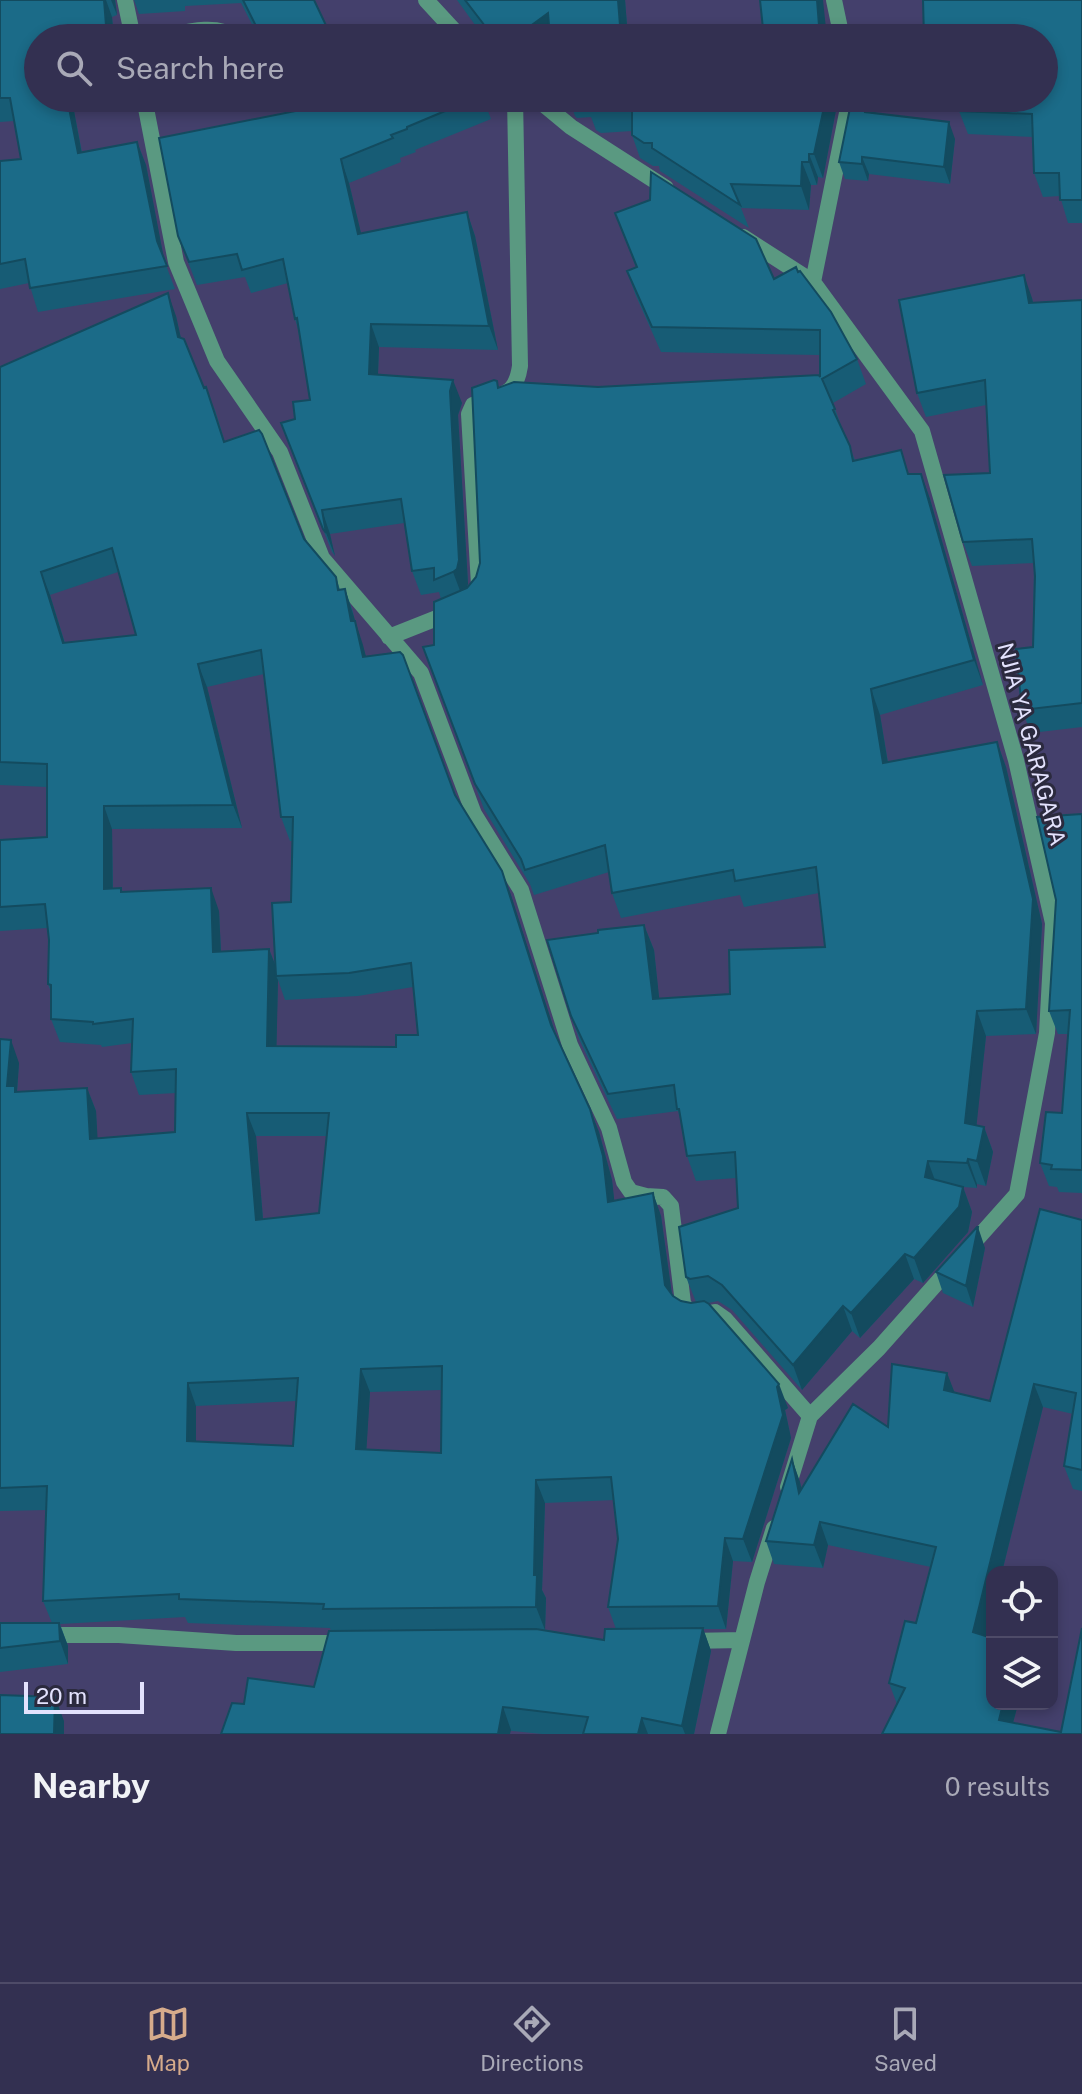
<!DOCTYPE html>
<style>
:root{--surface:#333051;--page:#3e3c5b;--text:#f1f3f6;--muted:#a9a9b7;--line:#4e4b68;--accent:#d6ab8b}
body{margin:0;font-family:"Public Sans",sans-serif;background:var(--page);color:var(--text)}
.controls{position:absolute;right:24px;bottom:24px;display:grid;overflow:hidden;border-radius:16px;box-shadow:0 4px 12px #0003}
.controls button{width:72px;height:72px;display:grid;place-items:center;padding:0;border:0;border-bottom:2px solid var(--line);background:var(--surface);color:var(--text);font:40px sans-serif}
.scale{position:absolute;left:24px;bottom:20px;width:120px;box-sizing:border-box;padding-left:8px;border:4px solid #e3e2fd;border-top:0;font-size:22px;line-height:28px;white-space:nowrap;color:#e3e2fd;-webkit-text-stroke:6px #2b2a3e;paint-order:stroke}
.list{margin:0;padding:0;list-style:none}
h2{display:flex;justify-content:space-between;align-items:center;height:104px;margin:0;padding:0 32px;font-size:34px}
h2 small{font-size:26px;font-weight:400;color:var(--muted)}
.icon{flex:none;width:44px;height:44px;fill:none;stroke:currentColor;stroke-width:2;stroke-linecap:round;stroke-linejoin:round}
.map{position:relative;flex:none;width:1082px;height:1734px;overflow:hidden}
.search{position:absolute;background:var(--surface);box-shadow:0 4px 12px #0003;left:24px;right:24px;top:24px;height:88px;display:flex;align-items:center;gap:20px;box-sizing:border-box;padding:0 28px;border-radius:44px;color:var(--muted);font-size:30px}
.sheet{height:248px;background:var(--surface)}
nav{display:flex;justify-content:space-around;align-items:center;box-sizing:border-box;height:112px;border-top:2px solid var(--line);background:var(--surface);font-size:22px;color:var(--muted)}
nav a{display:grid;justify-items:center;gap:4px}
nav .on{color:var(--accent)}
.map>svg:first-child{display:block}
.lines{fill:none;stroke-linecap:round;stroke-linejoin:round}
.street{stroke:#5a9981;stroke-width:16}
.wall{fill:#175c75;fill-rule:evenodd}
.shaded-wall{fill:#134b5f}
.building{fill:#1b6b88;stroke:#134b5f;stroke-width:2;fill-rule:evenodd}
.labels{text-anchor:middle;stroke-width:6;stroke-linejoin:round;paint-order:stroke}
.street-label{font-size:22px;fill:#e3e2fd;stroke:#2b2a3e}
</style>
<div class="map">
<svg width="1082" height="1734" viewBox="0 0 1082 1734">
<rect width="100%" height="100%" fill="#44406c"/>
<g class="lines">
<path class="street" d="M125 0 133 38
M426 0 461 38
M834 0 842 38
M159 38C183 33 215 22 236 38
M144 98 176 262 217 361 280 452 322 558 421 673 474 814 521 890 570 1045 609 1128 624 1182 631 1192 646 1196 663 1197 671 1206 683 1303C692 1320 698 1316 715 1312L725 1319 810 1416
M278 98 295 106 323 98
M536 98 571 127 666 188
M743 237 813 282 922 431 1016 760 1053 923 1047 1033 1017 1194 968 1249
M813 282 850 98
M477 590 479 585 469 414 473 405C499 392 515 400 520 366L515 98
M389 637 452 612
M788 1487 810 1416 879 1348 952 1266
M44 1635H119L236 1643H345
M688 1641 742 1640
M718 1734 757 1582 774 1528"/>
</g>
<path class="wall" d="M0 0H115L117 15 112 17 114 38H38V98H117L118 109 74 111 82 152 137 142 146 165 164 260 175 289 38 312 29 283 0 289V161L21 159 14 121 0 122Z
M134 0H314L332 38H259L241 3 185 6V11L139 14Z
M457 0H625L628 38 478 29Z
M1082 0V223H1068L1060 196 1043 197 1034 173 1033 137 968 134 959 111 1044 98Z
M204 98H268L267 100 206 104Z
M325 98H483L491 119 415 150 416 152 400 158 401 162 349 183 361 234 467 212 475 236 498 350 379 347 378 375 462 403 458 415 468 584 467 588 476 577 480 563 499 387H598L820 377V355L661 352 636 296 627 271 636 267 615 213 774 279 857 359 866 384 833 403 844 434 855 460 910 474H921L930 499 983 685 880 715 888 762 997 742 1006 767 1042 924 1036 1034 986 1036 976 1126 984 1127 993 1152 986 1186 977 1184V1188L963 1187 972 1212 968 1232 923 1283 914 1279 860 1338 852 1331 802 1390 732 1310 718 1301 708 1303 788 1408 785 1410 791 1438 752 1562 733 1561 726 1629H703L711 1651 694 1734H542L244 1704 314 1687 331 1631 330 1628 188 1623 185 1617 60 1624 68 1646V1664L0 1672V1623H52L43 1601 46 1510 0 1511V1039L19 1063 17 1092 87 1088 96 1111 97 1139 175 1132 176 1093 139 1095 131 1072 132 1043 102 1047 101 1045 60 1042 51 1019V992L48 984 49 940 47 928 0 931V840L47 837V787L0 785V367L176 316 181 339 215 410 225 442 336 577 340 590 345 589 353 612 355 623 366 657 455 795 502 871 555 1032 599 1132 612 1180 614 1201 653 1193 661 1216 672 1295 681 1301 691 1303 696 1302 686 1277 738 1208 736 1178 696 1181 687 1156 680 1118 678 1111 617 1119 580 1041 571 1016 598 933 644 925 654 950 659 999 730 994 825 947 819 893 744 907 740 895 621 918 612 893 609 872 534 895 530 884 484 809 423 647 434 645 441 599 439 592 421 595 412 571 404 523 330 534 335 556 332 552 281 423 295 419 310 400 298 329 295 319 288 283 251 293 245 277 197 285 178 236 326 105ZM118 572 136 635 65 643 50 595ZM264 674 281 817 290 841H292L291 902 276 967 269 949 221 952 219 911 123 892 121 888 113 889 112 829 242 828 207 687ZM278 980 285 1000 358 996 413 987 418 1035 396 1047 276 1046ZM256 1136H327L319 1213 263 1219ZM441 1390V1453L366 1450 370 1392ZM296 1401 293 1446 196 1441V1406ZM614 1500 618 1539 608 1607 616 1629 604 1640 545 1630 546 1598 542 1590 545 1503Z
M560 98H835L836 110 823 178 818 177 817 185H811L809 210 741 208 749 228 660 171 659 166H653L640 158 632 135V131L601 133 596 130 591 117 577 118 575 116 571 105 570 106 568 102H561Z
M871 112 955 139 950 184 869 174 868 181 845 179 839 162Z
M1032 298 1033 303 1082 300V727L1031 733 1022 710 1033 647 1034 563 972 566 963 542 990 473 986 405 926 417 917 393Z
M1082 814V1193L1059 1192 1057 1187 1049 1186 1040 1163 1062 1113 1068 1034H1058L1049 1011Z
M1082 1220V1491L1073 1489 1064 1466 1073 1414 1043 1407 1002 1572H992V1611L986 1636 992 1704H1018L1013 1723 1061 1732 1082 1734H882L897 1704 889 1683 916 1623 931 1567 828 1545 823 1568 774 1564 766 1541 792 1459 802 1489 888 1427 947 1373 954 1393 990 1401Z
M985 1248 973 1307 943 1293 936 1272Z"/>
<path class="shaded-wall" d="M104 0H106L112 17 114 38H107Z
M111 0H115L117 15Z
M618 0H625L628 38H621Z
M817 0H823L827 38H820Z
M548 13 554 38H514Z
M67 98H69L74 111 86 176 78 153Z
M826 98H835L836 110 823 178 814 154Z
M866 99 872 116 865 112Z
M949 122 955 139 950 184 944 167Z
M137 142 146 165 165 264 157 241Z
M809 154 818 177 817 185 809 162Z
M862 157 869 174 868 181 862 164Z
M341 159 349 183 367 258 358 234Z
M802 162 811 185 809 210 801 186Z
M467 212 475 236 498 350 489 326Z
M1024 275 1032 298 1038 327 1029 303Z
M168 293 176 316 186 361 178 337Z
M371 324 379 347 377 397 369 374Z
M453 380 462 403 458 415 468 584 465 592 462 596 453 572 450 391Z
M921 474 930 499 983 685 974 660Z
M322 510 330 534 335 556 326 533Z
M41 572 50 595 72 667 63 643Z
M345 589 363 645 372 680 351 621Z
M198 664 207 687 242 828 233 805Z
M871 689 880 715 892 788 883 763Z
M997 742 1006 767 1042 924 1036 1034 1026 1009Z
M104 806 112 829 113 912 104 889Z
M502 871 511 895 560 1048 551 1025Z
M211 888 219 911 222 975 213 952Z
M644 925 654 950 662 1024 653 999Z
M269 949 278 972 276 976 278 980 276 1069 267 1046Z
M977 1011 986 1036 974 1149 965 1123Z
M11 1040 19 1063 17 1091 24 1109 7 1086Z
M87 1088 96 1111 99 1163 90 1139Z
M590 1109 599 1132 612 1180 617 1225 608 1202Z
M247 1113 256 1136 265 1243 256 1220Z
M984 1127 993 1152 986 1186 977 1161Z
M968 1159 977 1184V1188L967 1163Z
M928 1161 937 1186 925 1177Z
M963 1187 972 1212 968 1232 923 1283 914 1258Z
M653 1193 661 1216 674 1309 665 1285Z
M978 1227 985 1248 973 1307 966 1286Z
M905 1254 914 1279 860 1338 851 1313Z
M843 1306 852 1331 802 1390 793 1365Z
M361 1369 370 1392 365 1472 356 1449Z
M947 1373 956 1396 944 1390Z
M188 1383 196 1406V1464L187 1441Z
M779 1384 788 1408 785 1410 791 1438 752 1562 743 1539 777 1387Z
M1034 1384 1043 1407 1002 1572H992V1611L981 1656 973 1632Z
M792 1459 800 1482 808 1517 799 1493Z
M536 1480 545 1503 542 1590 546 1598 545 1630 536 1607 534 1575Z
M820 1522 828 1545 823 1568 814 1545Z
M725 1538 733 1561 726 1629 718 1606Z
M59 1623 68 1646V1664L60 1641Z
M703 1628 711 1651 694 1734H685L682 1726Z
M55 1697 64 1721V1734H54Z
M1003 1704H1018L1010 1734 999 1720Z
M503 1707 511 1730 510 1734H498Z
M642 1718 648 1734H638Z"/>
<path class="building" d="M0 0H104L107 38H38V98H67L78 153 137 142 157 241 167 266 30 288 25 259 0 264V161L21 159 10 98H0Z
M243 0H314L332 38H262Z
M465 0H618L621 38H550L548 13 514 38H457L485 26Z
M760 0H817L820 38H764Z
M923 0H1082V200H1060L1059 173H1034L1032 114 959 111 960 98H1044V38H924Z
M325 98H476L407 127V129L391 135 393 138 341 159 358 234 467 212 489 326 371 324 369 374 453 380 450 391 459 560 457 569 453 572 434 580V568L412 571 401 499 322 510 326 533 323 529 281 423 295 419 293 402 310 400 297 318 295 319 283 259 242 270 237 254 189 262 178 236 159 138 326 105Z
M587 98H826L814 154H809V162H802L801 186 731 184 740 205 652 148V143H644L632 135V107L592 110 588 107Z
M852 98 866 99 865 112 949 122 944 167 862 157V164L839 162Z
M651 172 756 239 774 279 796 267 798 272 800 271 831 312 857 359 822 379 835 409 833 410 850 446 853 461 901 450 908 474H921L974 660 871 689 883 763 997 742 1033 899 1026 1009 977 1011 965 1123 984 1127 977 1161 968 1159 967 1163 928 1161 925 1177 963 1187 959 1207 914 1258 905 1254 851 1313 843 1306 793 1365 722 1285 708 1276 690 1279 686 1277 679 1227 738 1208 735 1152 687 1156 679 1109H677L674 1085 608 1094 571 1016 547 940 598 933V930L644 925 653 999 730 994 729 950 825 947 816 867 735 881 733 870 612 893 605 845 525 870 521 859 475 784 423 647 434 645V602L467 588 476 577 480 563 472 388 494 380 497 381 498 388 514 382 598 387 819 375 820 377V330L652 327 627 271 637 267 615 213 650 200Z
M1024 275 1029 303 1082 300V703L1022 710 1016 649 1033 647 1035 576 1032 539 963 542 944 475 990 473 985 380 917 393 899 300Z
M168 293 178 337 184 339 204 388 206 387 224 442 259 430 262 434 304 539 336 577 338 590 345 589 351 621H355L363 657 400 652 403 655 455 795 502 871 551 1025 590 1109 603 1156 608 1202 653 1193 665 1285 673 1296 681 1301 691 1303 704 1301 709 1304 779 1384 777 1387 783 1415 743 1539 725 1538 718 1606 608 1607 618 1539 611 1477 536 1480 534 1575H537L536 1607 323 1609 324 1604 179 1599V1594L43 1601 47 1486 0 1488V1039L11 1040 7 1086H15V1092L87 1088 90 1139 175 1132 176 1069 131 1072 133 1019 93 1024V1022L51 1019V985L48 984 49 940 45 904 0 907V840L47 837V764L0 762V367ZM112 548 136 635 63 643 41 572ZM261 650 281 817H293L291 902 272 903 276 976 349 973 411 963 418 1035H396V1047L267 1046 269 949 213 952 211 888 121 892V888L104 889V806L233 805 198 664ZM247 1113H329L319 1213 256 1220ZM442 1366 441 1453 356 1449 361 1369ZM298 1378 293 1446 187 1441 188 1383Z
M1082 814V1170L1051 1169 1052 1165 1040 1163 1046 1112 1062 1113 1070 1010 1049 1011 1056 900 1037 817Z
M1040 1209 1082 1220V1470L1064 1466 1076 1393 1034 1384 973 1632 992 1638V1704H1003L999 1720 1061 1732 1082 1628V1734H882L905 1688 889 1683 905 1621 916 1623 936 1547 820 1522 814 1545 766 1541 792 1459 799 1493 853 1404 888 1427 892 1364 947 1373 944 1390 990 1401Z
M977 1227H978L966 1286 936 1272Z
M0 1623H59L60 1641 0 1648Z
M703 1628 682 1726 642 1718 638 1734H583L588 1717 503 1707 498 1734H221L232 1703 244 1704 248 1678 314 1687 329 1631 536 1629 604 1640 605 1629Z
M0 1695 55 1697 54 1734H0Z"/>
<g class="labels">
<g class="street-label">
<text transform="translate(1032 744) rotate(75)" y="8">NJIA YA GARAGARA</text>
</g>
</g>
</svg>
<div class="controls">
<button><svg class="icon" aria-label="locate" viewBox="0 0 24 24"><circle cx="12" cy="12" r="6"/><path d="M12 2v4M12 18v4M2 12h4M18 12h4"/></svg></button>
<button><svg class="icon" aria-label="layers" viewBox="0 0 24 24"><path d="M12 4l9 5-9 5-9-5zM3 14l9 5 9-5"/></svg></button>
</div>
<div class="scale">20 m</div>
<div class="search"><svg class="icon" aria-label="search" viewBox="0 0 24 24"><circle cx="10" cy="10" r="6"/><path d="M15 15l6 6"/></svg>Search here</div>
</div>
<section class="sheet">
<h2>Nearby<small>0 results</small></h2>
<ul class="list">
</ul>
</section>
<nav>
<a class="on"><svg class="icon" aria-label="map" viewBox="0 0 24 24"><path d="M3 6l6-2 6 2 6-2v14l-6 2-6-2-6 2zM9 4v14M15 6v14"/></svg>Map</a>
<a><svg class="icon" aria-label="directions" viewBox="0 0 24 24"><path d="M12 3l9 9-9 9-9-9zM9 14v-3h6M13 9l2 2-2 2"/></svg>Directions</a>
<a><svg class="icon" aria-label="saved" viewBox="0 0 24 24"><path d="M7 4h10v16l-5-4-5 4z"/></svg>Saved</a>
</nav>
